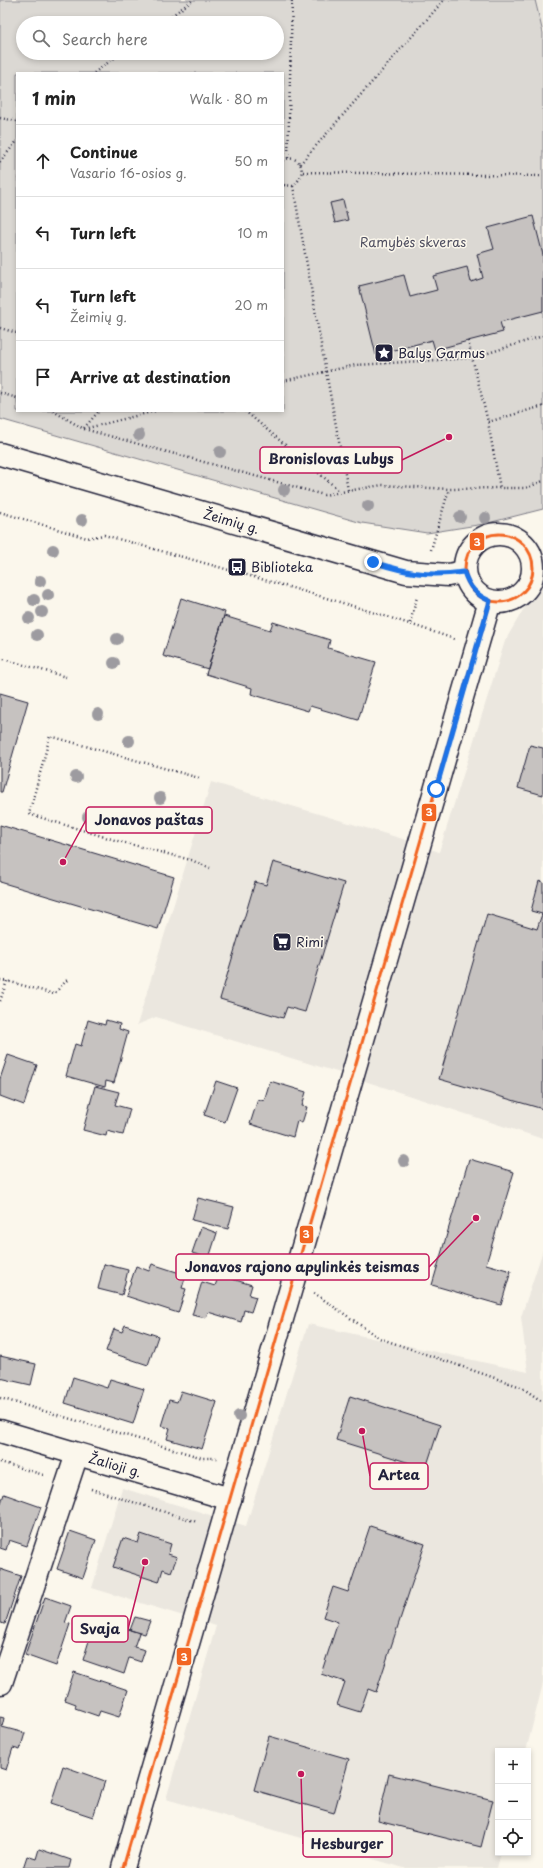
<!DOCTYPE html>
<meta charset="utf-8">
<style>
:root{--surface:#fff;--page:#f6f6f6;--text:#222;--muted:#767676;--line:#e0e0e0}
body{margin:0;font-family:"Playpen Sans",sans-serif;background:var(--page);color:var(--text)}
.controls{position:absolute;right:12px;bottom:12px;display:grid;overflow:hidden;border-radius:0px;box-shadow:0 2px 6px #0003}
.controls button{width:36px;height:36px;display:grid;place-items:center;padding:0;border:0;border-bottom:1px solid var(--line);background:var(--surface);color:var(--text);font:20px sans-serif}
.stop{position:absolute;width:12px;height:12px;margin:-9px;border:3px solid #1a73e8;border-radius:50%;background:#fff}
.stop.end{background:#1a73e8;border-color:#fff;box-shadow:0 1px 4px #0008}
.list{margin:0;padding:0;list-style:none}
h2{display:flex;justify-content:space-between;align-items:center;height:52px;margin:0;padding:0 16px;font-size:17px}
h2 small{font-size:13px;font-weight:400;color:var(--muted)}
.list li{display:grid;grid-template-columns:26px 1fr auto;gap:12px;align-items:center;box-sizing:border-box;height:72px;padding:0 16px;border-top:1px solid var(--line)}
.list b{display:block;font-size:15px;white-space:nowrap}
.list p{margin:0;font-size:13px;white-space:nowrap;color:var(--muted)}
.list em{font-size:13px;font-style:normal;color:var(--muted)}
.icon{flex:none;width:22px;height:22px;fill:none;stroke:currentColor;stroke-width:2;stroke-linecap:round;stroke-linejoin:round}
.map{position:relative;flex:none;width:543px;height:1868px;overflow:hidden}
.search{position:absolute;background:var(--surface);box-shadow:0 2px 6px #0003;left:16px;top:16px;width:268px;height:44px;display:flex;align-items:center;gap:10px;box-sizing:border-box;padding:0 14px;border-radius:22px;color:var(--muted);font-size:15px}
.panel{position:absolute;background:var(--surface);box-shadow:0 2px 6px #0003;left:16px;top:72px;width:268px;height:340px;border-radius:0px}
.map>svg:first-child{display:block}
.built{fill:#ebe7df}
.green{fill:#dbd8d3;stroke:#7e7d87;fill-rule:evenodd}
.building{fill:#c6c2c0;stroke:#22223b}
.lines{fill:none;stroke-linecap:round;stroke-linejoin:round}
.minor-casing{stroke:#22223b;stroke-width:25}
.major-casing{stroke:#22223b;stroke-width:25}
.path{stroke:#22223b;stroke-width:2.5;stroke-dasharray:1 3;stroke-linecap:butt}
.minor{stroke:#fbf7ec;stroke-width:22}
.major{stroke:#fbf7ec;stroke-width:22}
.bus-1-casing{stroke:#fbf7ec;stroke-width:6}
.bus-1{stroke:#f26522;stroke-width:3}
.tree{fill:#9d9ba0}
.route{stroke:#1a73e8;stroke-width:5}
.labels{text-anchor:middle;stroke-width:3;stroke-linejoin:round;paint-order:stroke}
.park-label{font-size:13px;fill:#505061;stroke:#fbf7ec}
.poi-label{font-size:13px;fill:#22223b;stroke:#fbf7ec;text-anchor:start}
.street-label{font-size:13px;fill:#22223b;stroke:#fbf7ec}
.leader{fill:none;stroke:#c2185b;stroke-width:1.5}
.callout-dot{fill:#c2185b;stroke:#fbf7ec;stroke-width:1.5}
.callout{fill:#fbf7ec;stroke:#c2185b;stroke-width:1.5}
.callout-label{font-size:14px;text-anchor:middle;font-weight:bold;fill:#22223b}
.line-badge{stroke:#fbf7ec;stroke-width:1.5}
.badge-label{font-size:11px;text-anchor:middle;font-weight:bold;fill:#fff}
</style>
<div class="map">
<svg width="543" height="1868" viewBox="0 0 543 1868">
<rect width="100%" height="100%" fill="#fbf7ec"/>
<filter id="ink" filterUnits="userSpaceOnUse"><feTurbulence type="fractalNoise" baseFrequency=".025" numOctaves="2"/><feDisplacementMap in="SourceGraphic" scale="8" xChannelSelector="R" yChannelSelector="G"/><feConvolveMatrix kernelMatrix="1 2 1 2 8 2 1 2 1" color-interpolation-filters="sRGB"/></filter>
<g filter="url(#ink)">
<path class="built" d="M535 0H543V33Z
M543 584V1139L337 1072 156 1017 137 1025 211 782 403 839 439 852 505 641 523 610Z
M543 1250V1683L526 1751H498V1853H501L497 1868H404L166 1799 216 1626 92 1588 122 1488 246 1526 308 1324 528 1372 521 1317Z"/>
<path class="green" d="M0 0H535L543 33V509L484 524 427 533 362 523 0 419ZM23 23H277V53H23ZM17 73H283V411H17Z"/>
<path class="building" d="M343 200 348 220 335 223 330 203Z
M533 216 543 255V311L500 322 503 332 468 341 435 350 432 340 376 355 359 286 404 275 410 297 437 290 433 276 467 267 471 282 483 278 477 254 494 249 488 228Z
M181 598 225 612 208 669 163 656Z
M224 616 270 630 273 622 330 640 328 648 376 662 358 720 310 706 308 711 251 694 252 688 206 674Z
M0 693 28 701 2 792H0Z
M530 745 543 748V795L518 788Z
M0 825 174 877 158 929 0 882Z
M273 862 344 883 305 1012 287 1007 283 1018 220 999 255 882 266 885Z
M539 881 543 882V1109L439 1079 487 914 537 929 542 914 531 911Z
M88 1020 105 1025 106 1020 120 1024 119 1029 128 1032 114 1083 106 1081 105 1087 66 1076 75 1044 81 1046Z
M8 1055 37 1065 24 1105 0 1096V1079Z
M216 1081 237 1088 225 1122 204 1115Z
M270 1081 306 1092 302 1106 307 1107 302 1123 297 1121 293 1137 250 1124 258 1099 264 1101Z
M95 1086 119 1092 115 1105 130 1109 123 1135 107 1131 106 1136 83 1130Z
M469 1159 514 1172 486 1264 511 1271 501 1305 432 1285Z
M198 1198 234 1207 228 1229 192 1220Z
M201 1227 217 1233 209 1258 192 1253Z
M104 1264 128 1270 122 1295 98 1289Z
M152 1264 186 1275 182 1288 186 1289 178 1313 126 1296 136 1266 149 1271Z
M219 1275 252 1285 249 1295 256 1297 251 1312 244 1310 241 1322 208 1312 206 1318 192 1315 202 1282 215 1286Z
M125 1325 158 1336 148 1365 106 1351 114 1329 122 1332Z
M0 1356 36 1364 31 1385 0 1378Z
M73 1377 107 1388 110 1379 144 1389 133 1424 65 1403Z
M181 1391 217 1402 202 1449 167 1439 170 1428 161 1426 169 1400 177 1402Z
M350 1396 440 1425 426 1468 336 1440Z
M4 1494 41 1507 27 1546 9 1540 6 1550 0 1548V1506Z
M370 1526 425 1544 376 1692 368 1689 360 1712 337 1705 345 1682 321 1674 338 1622 323 1617 333 1587 348 1592Z
M70 1531 96 1540 83 1578 57 1569Z
M141 1534 171 1544 168 1554 177 1557 171 1572 163 1569 159 1582 113 1567 123 1538 138 1543Z
M0 1569 21 1576 5 1624 0 1623Z
M45 1597 71 1606 65 1623 70 1624 56 1666 25 1655Z
M135 1617 150 1621 145 1634 130 1630Z
M105 1621 139 1633 134 1647 145 1650 141 1662 129 1658 124 1674 83 1660 93 1628 102 1632Z
M74 1672 128 1690 119 1717 100 1711 98 1716 75 1708 76 1704 65 1700Z
M0 1717 4 1718 2 1727 25 1733 20 1750 13 1748 6 1770 0 1768Z
M269 1736 349 1759 334 1813 254 1790Z
M63 1766 105 1781 93 1817 51 1803Z
M389 1774 493 1800 481 1847 378 1821Z
M39 1849 71 1860 69 1868H23L27 1856 36 1859Z"/>
<g class="lines">
<defs>
<g id="minor">
<path id="s1" d="M0 1431 230 1499"/>
<path d="M0 1683H1L77 1454"/>
</g>
<g id="major">
<path id="s2" d="M0 454 406 572 448 575 464 572"/>
<circle cx="499" cy="568" r="34"/>
<path d="M123 1868 490 601"/>
</g>
</defs>
<use href="#minor" class="minor-casing"/>
<use href="#major" class="major-casing"/>
<path class="path" d="M162 23 193 0
M94 73 121 53
M0 118 17 121
M288 158 292 0
M283 160C301 153 309 173 293 186L283 185
M0 162 17 141
M300 164 444 0
M303 172 543 176
M293 186 326 372 348 490
M0 328 17 333
M468 341 488 422 500 488
M283 381 356 365 472 358 543 336
M0 393 17 398
M53 411 84 429 324 495 382 485 449 489 500 488H526L543 481
M245 411 340 491
M488 422 543 406
M84 428 99 411
M84 429 155 411
M0 512 87 538 104 535C221 568 339 599 454 639
M431 550 449 489
M410 623 417 597
M0 658 66 677
M199 778 50 736 29 814 118 841 191 860 210 868
M0 980 7 981
M0 1001 7 981 54 994 68 979
M314 1293 379 1338 521 1387 543 1402
M0 1398 203 1458H217
M0 1462 44 1475
M91 1489 197 1522"/>
<use href="#minor" class="minor"/>
<use href="#major" class="major"/>
<defs>
<path id="bus-1" d="M465 568a34 34 0 1 1 68 0a34 34 0 1 1-68 0Z
M123 1868 490 601"/>
</defs>
<use href="#bus-1" class="bus-1-casing"/>
<use href="#bus-1" class="bus-1"/>
</g>
<g class="tree">
<circle cx="139" cy="435" r="6"/>
<circle cx="220" cy="452" r="6"/>
<circle cx="284" cy="490" r="6"/>
<circle cx="368" cy="506" r="6"/>
<circle cx="460" cy="517" r="6"/>
<circle cx="485" cy="518" r="6"/>
<circle cx="82" cy="520" r="6"/>
<circle cx="53" cy="550" r="6"/>
<circle cx="40" cy="581" r="6"/>
<circle cx="48" cy="595" r="6"/>
<circle cx="34" cy="600" r="6"/>
<circle cx="42" cy="612" r="6"/>
<circle cx="29" cy="618" r="6"/>
<circle cx="37" cy="635" r="6"/>
<circle cx="117" cy="639" r="6"/>
<circle cx="114" cy="663" r="6"/>
<circle cx="98" cy="714" r="6"/>
<circle cx="129" cy="741" r="6"/>
<circle cx="76" cy="777" r="6"/>
<circle cx="160" cy="798" r="6"/>
<circle cx="88" cy="817" r="6"/>
<circle cx="404" cy="1161" r="6"/>
<circle cx="239" cy="1416" r="6"/>
</g>
</g>
<g class="lines" filter="url(#ink)">
<path class="route" d="M373 562C407 573 428 577 464 572 469 587 476 595 490 601L436 789"/>
</g>
<defs>
<symbol id="sight-square" viewBox="-11 -11 22 22"><rect x="-9" y="-9" width="18" height="18" rx="4" fill="#22223b" stroke="#fbf7ec"/><path d="M0-6L1.8-2.2L6-1.7L2.9 1.2L3.7 5.4L0 3.3L-3.7 5.4L-2.9 1.2L-6-1.7L-1.8-2.2Z" fill="#fff"/></symbol>
<symbol id="bus-square" viewBox="-11 -11 22 22"><rect x="-9" y="-9" width="18" height="18" rx="4" fill="#22223b" stroke="#fbf7ec"/><path d="M-5-6H5V4H4V6H2V4H-2V6H-4V4H-5ZM-3.5-4V0h7V-4ZM-3.5 1.2v1.5H-2V1.2ZM2 1.2v1.5H3.5V1.2Z" fill="#fff"/></symbol>
<symbol id="supermarket-square" viewBox="-11 -11 22 22"><rect x="-9" y="-9" width="18" height="18" rx="4" fill="#22223b" stroke="#fbf7ec"/><path d="M-6-5.5h2.5l.6 2H6L4.5 2H-2.5L-4.4-4H-6ZM-1.5 3.2a1.3 1.3 0 1 0 .1 0ZM3 3.2a1.3 1.3 0 1 0 .1 0Z" fill="#fff"/></symbol>
</defs>
<g fill-rule="evenodd">
<use href="#sight-square" x="373" y="342" width="22" height="22"/>
<use href="#bus-square" x="226" y="556" width="22" height="22"/>
<use href="#supermarket-square" x="271" y="931" width="22" height="22"/>
</g>
<g class="labels">
<g class="park-label">
<text x="413" y="247">Ramybės skveras</text>
</g>
<g class="poi-label">
<text x="398" y="358">Balys Garmus</text>
<text x="251" y="572">Biblioteka</text>
<text x="296" y="947">Rimi</text>
</g>
<g class="street-label">
<text dy="5" stroke="none"><textPath href="#s2" startOffset="241">Žeimių g.</textPath></text>
<text dy="5" stroke="none"><textPath href="#s1" startOffset="120">Žalioji g.</textPath></text>
</g>
</g>
<path class="leader" d="M449 437L402 460M63 862L86 820M476 1218L429 1267M362 1431L370 1476M145 1562L128 1629M301 1774L303 1844"/>
<g class="callout-dot">
<circle cx="449" cy="437" r="4"/>
<circle cx="63" cy="862" r="4"/>
<circle cx="476" cy="1218" r="4"/>
<circle cx="362" cy="1431" r="4"/>
<circle cx="145" cy="1562" r="4"/>
<circle cx="301" cy="1774" r="4"/>
</g>
<g class="callout">
<rect x="260" y="447" width="142" height="26" rx="4"/>
<rect x="86" y="807" width="126" height="26" rx="4"/>
<rect x="176" y="1254" width="253" height="26" rx="4"/>
<rect x="370" y="1463" width="58" height="26" rx="4"/>
<rect x="72" y="1616" width="56" height="26" rx="4"/>
<rect x="303" y="1831" width="89" height="26" rx="4"/>
</g>
<g class="callout-label">
<text x="331" y="464">Bronislovas Lubys</text>
<text x="149" y="825">Jonavos paštas</text>
<text x="302" y="1272">Jonavos rajono apylinkės teismas</text>
<text x="399" y="1480">Artea</text>
<text x="100" y="1634">Svaja</text>
<text x="347" y="1849">Hesburger</text>
</g>
<g class="line-badge">
<rect x="469" y="532" width="16" height="19" rx="4" fill="#f26522"/>
<rect x="421" y="803" width="16" height="19" rx="4" fill="#f26522"/>
<rect x="299" y="1225" width="15" height="19" rx="4" fill="#f26522"/>
<rect x="176" y="1647" width="16" height="19" rx="4" fill="#f26522"/>
</g>
<g class="badge-label">
<text x="477" y="546">3</text>
<text x="429" y="816">3</text>
<text x="306" y="1238">3</text>
<text x="184" y="1661">3</text>
</g>
</svg>
<div class="controls">
<button>+</button>
<button>−</button>
<button><svg class="icon" aria-label="locate" viewBox="0 0 24 24"><circle cx="12" cy="12" r="6"/><path d="M12 2v4M12 18v4M2 12h4M18 12h4"/></svg></button>
</div>
<div class="stop" style="left:436px;top:789px"></div>
<div class="stop end" style="left:373px;top:562px"></div>
<div class="search"><svg class="icon" aria-label="search" viewBox="0 0 24 24"><circle cx="10" cy="10" r="6"/><path d="M15 15l6 6"/></svg>Search here</div>
<section class="panel">
<h2>1 min<small>Walk · 80 m</small></h2>
<ul class="list">
<li><svg class="icon" aria-label="ahead" viewBox="0 0 24 24"><path d="M12 20V5M6 11l6-6 6 6"/></svg><div><b>Continue</b><p>Vasario 16-osios g.</p></div><em>50 m</em></li>
<li><svg class="icon" aria-label="left" viewBox="0 0 24 24"><path d="M17 20v-9H6M10 6l-5 5 5 5"/></svg><div><b>Turn left</b></div><em>10 m</em></li>
<li><svg class="icon" aria-label="left" viewBox="0 0 24 24"><path d="M17 20v-9H6M10 6l-5 5 5 5"/></svg><div><b>Turn left</b><p>Žeimių g.</p></div><em>20 m</em></li>
<li><svg class="icon" aria-label="arrive" viewBox="0 0 24 24"><path d="M6 21V4h12l-3 4 3 4H6"/></svg><div><b>Arrive at destination</b></div></li>
</ul>
</section>
</div>
